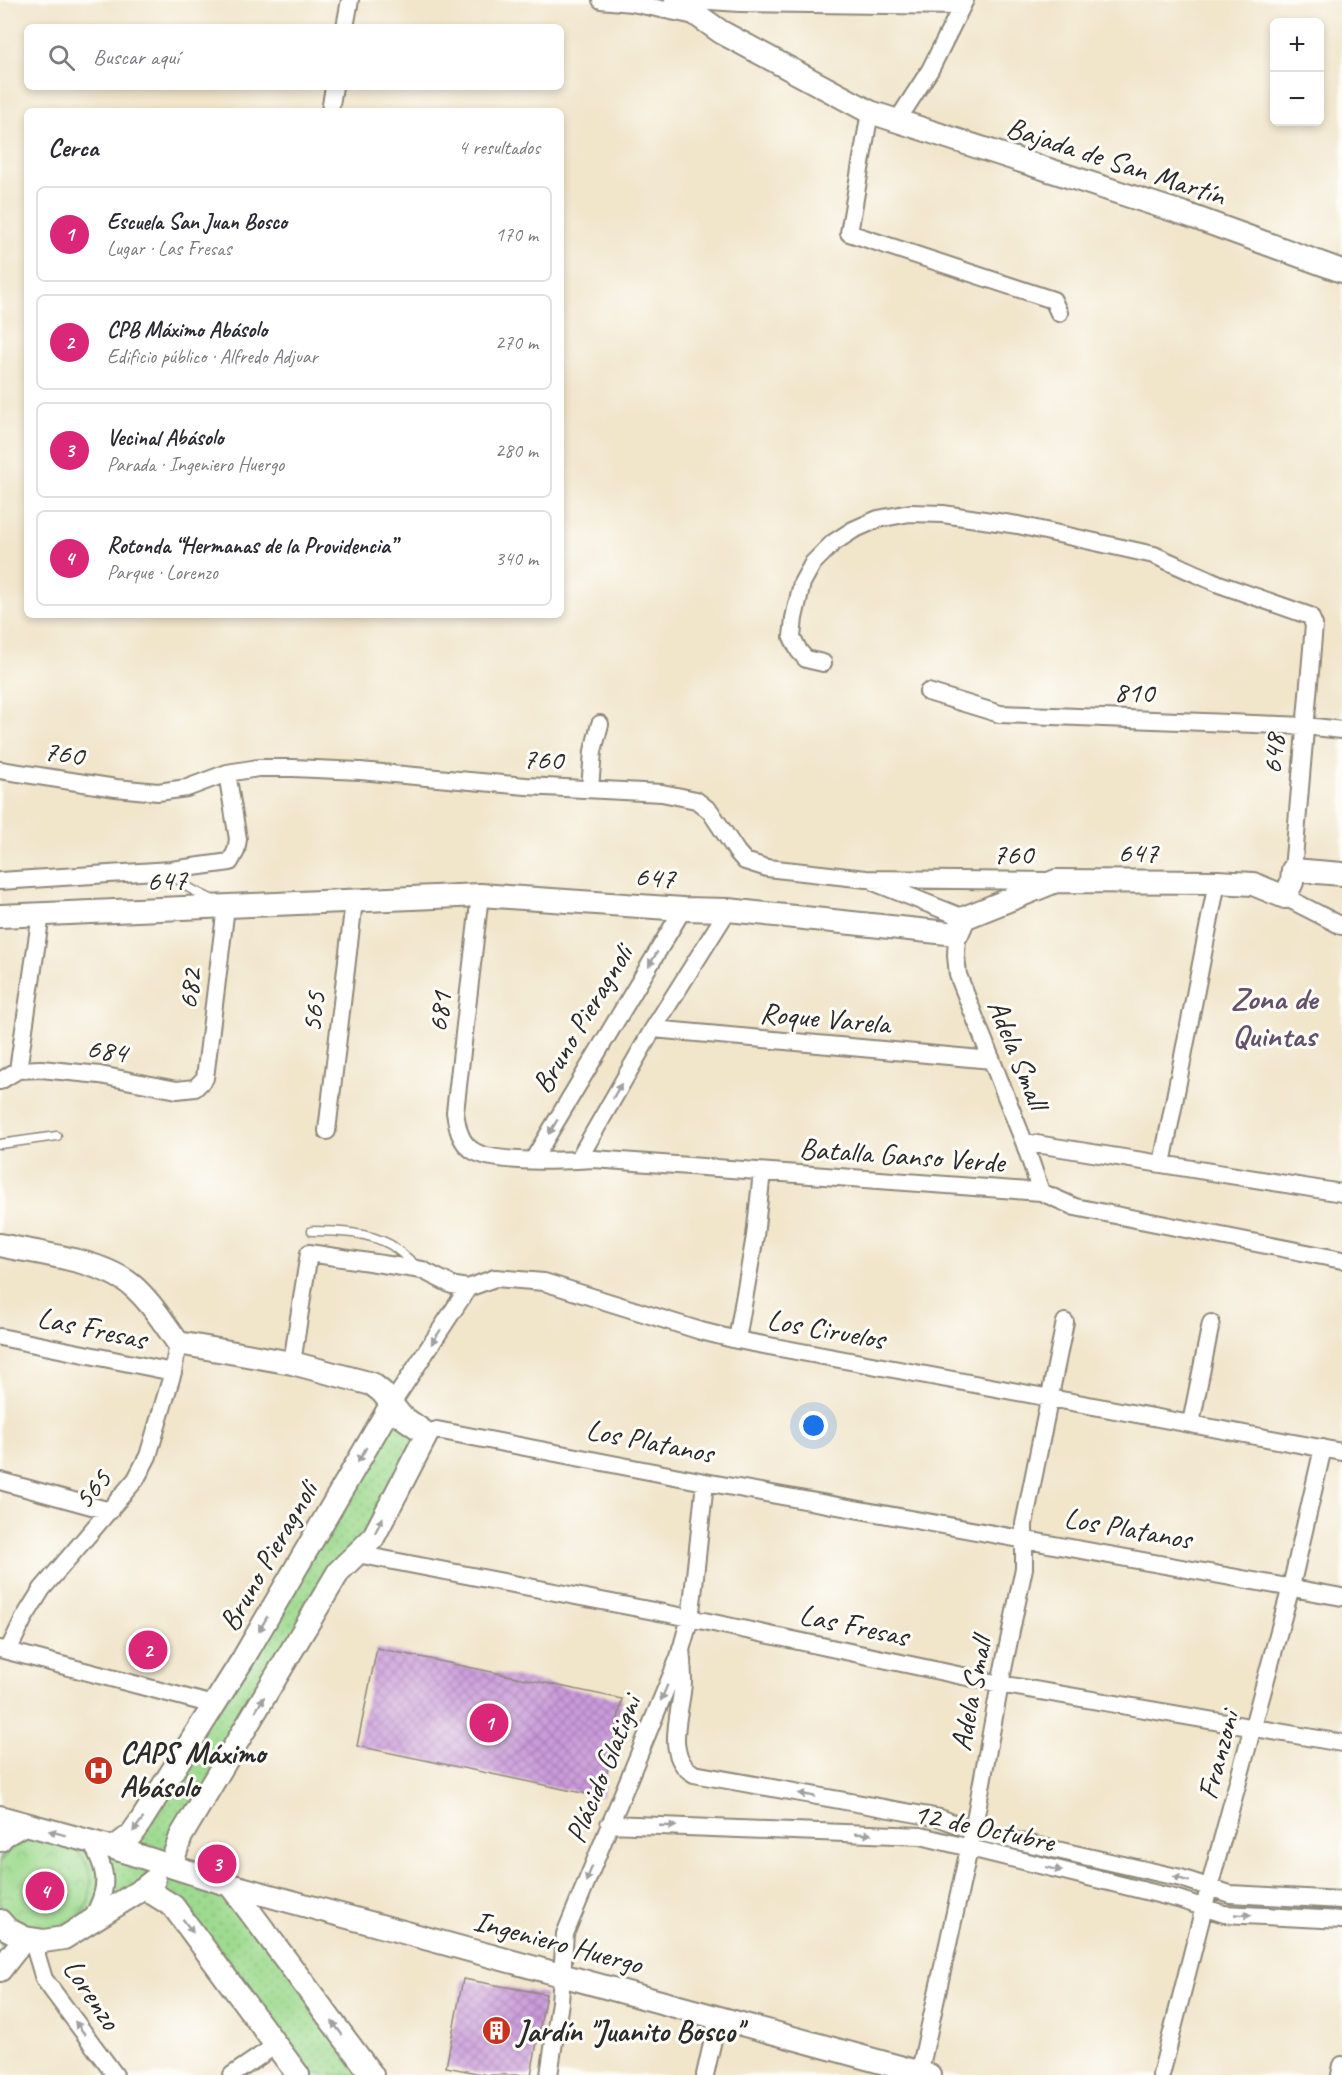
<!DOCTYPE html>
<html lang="es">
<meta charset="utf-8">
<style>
:root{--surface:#fff;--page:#f7f7f7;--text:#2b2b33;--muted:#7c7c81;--line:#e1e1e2;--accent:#db2777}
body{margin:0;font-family:Caveat,sans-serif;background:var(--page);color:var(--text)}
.controls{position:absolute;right:18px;top:18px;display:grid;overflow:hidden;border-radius:9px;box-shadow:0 3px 9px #0003}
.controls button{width:54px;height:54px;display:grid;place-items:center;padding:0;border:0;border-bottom:2px solid var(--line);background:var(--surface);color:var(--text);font:30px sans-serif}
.you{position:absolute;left:814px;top:1426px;width:21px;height:21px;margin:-15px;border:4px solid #fff;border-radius:50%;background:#1a73e8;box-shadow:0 0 0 9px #1a73e833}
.badge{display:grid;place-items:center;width:39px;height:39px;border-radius:50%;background:var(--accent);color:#fff;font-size:20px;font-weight:700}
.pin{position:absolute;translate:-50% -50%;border:3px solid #fff;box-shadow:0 2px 6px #0006}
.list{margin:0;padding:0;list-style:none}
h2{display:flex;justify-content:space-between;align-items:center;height:78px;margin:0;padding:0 24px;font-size:26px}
h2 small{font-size:20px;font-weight:400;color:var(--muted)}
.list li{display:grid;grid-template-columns:39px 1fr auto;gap:18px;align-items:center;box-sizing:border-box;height:96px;margin:0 12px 12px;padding:0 12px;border:2px solid var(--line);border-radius:9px}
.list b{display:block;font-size:22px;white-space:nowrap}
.list p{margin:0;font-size:20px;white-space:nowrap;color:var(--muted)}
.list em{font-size:20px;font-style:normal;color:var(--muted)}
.icon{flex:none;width:33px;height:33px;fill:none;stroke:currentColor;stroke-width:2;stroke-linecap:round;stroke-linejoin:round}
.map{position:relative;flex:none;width:1342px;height:2075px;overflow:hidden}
.search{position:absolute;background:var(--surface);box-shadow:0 3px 9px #0003;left:24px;top:24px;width:540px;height:66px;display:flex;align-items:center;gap:15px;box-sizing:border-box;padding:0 21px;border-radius:9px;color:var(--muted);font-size:22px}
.panel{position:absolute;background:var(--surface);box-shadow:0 3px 9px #0003;left:24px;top:108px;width:540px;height:510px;border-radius:9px}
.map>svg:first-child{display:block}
.grass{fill:url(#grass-dots);stroke:#64825d;stroke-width:1.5}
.park{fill:url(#park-crowns);stroke:#64825d;stroke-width:1.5}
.building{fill:url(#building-cross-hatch)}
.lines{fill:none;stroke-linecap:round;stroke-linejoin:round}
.lane-casing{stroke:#8e887a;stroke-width:11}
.street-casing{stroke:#8e887a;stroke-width:20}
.secondary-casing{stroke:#8e887a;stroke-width:26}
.lane{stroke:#fff;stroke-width:8}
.street{stroke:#fff;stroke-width:16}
.secondary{stroke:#fff;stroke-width:22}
.oneway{fill:#a0a0a0}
.labels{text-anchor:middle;stroke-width:6;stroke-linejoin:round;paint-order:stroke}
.street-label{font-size:30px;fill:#2b2b2b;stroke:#fdfcf7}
.poi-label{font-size:30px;font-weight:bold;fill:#2b2b2b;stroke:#fdfcf7;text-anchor:start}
.neighbourhood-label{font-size:32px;font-weight:bold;fill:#635269;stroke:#fdfcf7}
</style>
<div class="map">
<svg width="1342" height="2075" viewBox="0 0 1342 2075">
<defs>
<pattern id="grass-dots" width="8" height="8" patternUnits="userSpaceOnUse" patternTransform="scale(1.5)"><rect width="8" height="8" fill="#9eda8f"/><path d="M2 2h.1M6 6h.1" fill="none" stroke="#88bb7c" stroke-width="1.8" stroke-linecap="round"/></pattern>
<pattern id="park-crowns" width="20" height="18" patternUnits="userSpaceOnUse" patternTransform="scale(1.5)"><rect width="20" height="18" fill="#9eda8f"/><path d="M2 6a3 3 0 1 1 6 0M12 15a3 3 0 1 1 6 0" fill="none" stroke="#88bb7c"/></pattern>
<pattern id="building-cross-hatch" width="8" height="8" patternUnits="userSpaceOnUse" patternTransform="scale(1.5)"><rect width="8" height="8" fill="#cb9bdb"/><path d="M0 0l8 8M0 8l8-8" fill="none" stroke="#a57fb2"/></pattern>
</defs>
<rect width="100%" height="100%" fill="#fdfcf7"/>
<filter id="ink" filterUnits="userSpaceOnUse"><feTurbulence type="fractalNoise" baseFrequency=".0167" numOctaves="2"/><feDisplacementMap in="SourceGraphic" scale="12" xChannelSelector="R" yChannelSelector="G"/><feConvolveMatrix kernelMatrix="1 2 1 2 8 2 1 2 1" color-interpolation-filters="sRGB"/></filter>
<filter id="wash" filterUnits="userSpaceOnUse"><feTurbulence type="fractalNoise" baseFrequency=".008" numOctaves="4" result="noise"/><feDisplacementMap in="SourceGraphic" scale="24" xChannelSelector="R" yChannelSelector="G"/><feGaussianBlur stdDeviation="1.35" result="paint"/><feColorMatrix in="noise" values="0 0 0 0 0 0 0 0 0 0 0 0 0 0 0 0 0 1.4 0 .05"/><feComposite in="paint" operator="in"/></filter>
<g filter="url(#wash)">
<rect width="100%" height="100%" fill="#f1e5ca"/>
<path class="grass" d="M391 1405 427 1434 339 1571 171 1865 230 1885 372 2075H298L144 1888 44 1941 0 1970V1817L113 1848Z"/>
<path class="park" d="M37 1837 67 1843 80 1853 88 1867 91 1883 89 1900 82 1914 70 1925 38 1933 10 1920 0 1907V1862L9 1850 22 1841Z"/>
<g id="blocks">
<path class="building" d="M377 1648 622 1699 602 1797 357 1746Z
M463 1979 546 1994 531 2075H487L446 2067Z"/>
</g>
</g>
<g filter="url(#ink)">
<use href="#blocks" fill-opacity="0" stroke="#8e887a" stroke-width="1.5"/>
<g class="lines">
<defs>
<path id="lane" d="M171 870C180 886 197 892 213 900
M0 1144 57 1136
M312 1231C338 1231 368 1232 391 1245 400 1251 408 1259 417 1266"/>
<path id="street" d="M601 0 632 3 695 16
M695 0 740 3 962 6 960 0
M345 27 350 0
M330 111 334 87
M870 112 849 233 1053 300 1059 313
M897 121 930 70 965 0
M823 663 806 659 799 651 792 637 794 618 802 583 813 563 833 543 853 530 878 519 910 513 943 514 1018 525 1154 555 1219 584 1310 616 1314 625 1293 870
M928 692 1000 714 1305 726 1342 730
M0 770 116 788 158 792 187 788 227 773 258 768H293L360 771 526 786 662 793 696 800 710 811 737 852 745 861 767 868 866 879 1049 881
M590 789 593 751 600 724
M0 881 171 870 230 862 236 851 238 839 227 773
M876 883 964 918
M480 895 455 1112C457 1125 459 1141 472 1150 491 1164 569 1161 594 1159L1041 1192 1075 1207 1342 1260
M1285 897 1342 926
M957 934 956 956 958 975 1024 1142 1041 1192
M653 1029 992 1060
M18 1070 41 914
M0 1081 18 1070 41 1069 100 1075 177 1090 195 1088 205 1078 226 907
M327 1131 354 901
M1024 1142 1342 1193
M533 1160 683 909
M578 1160 653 1029 728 910
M1162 1164 1217 882
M0 1337 173 1372
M737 1340 755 1236 762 1172
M292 1363 309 1253 422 1270 452 1285 468 1288 495 1278 544 1282 701 1331 737 1340 1342 1452
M391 1405 468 1288
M1191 1423 1211 1323
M427 1434 437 1430 705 1482 1342 1597
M0 1481 110 1511
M357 1554 690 1618 1000 1684 1342 1743
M681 1648C682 1659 683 1670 683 1682 682 1711 662 1756 694 1774L940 1818 973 1831 1181 1878 1230 1894 1342 1900
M0 1649 214 1705
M8 1651 24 1618 42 1589 136 1479 148 1456 173 1372 178 1343
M609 1824 921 1836 1178 1899 1224 1914 1342 1920
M90 1841C109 1872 109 1889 91 1920
M32 1939 44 1979 115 2075
M232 2075 276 2045
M549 2075 560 2002 565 1934 679 1657 690 1618 693 1595 705 1482
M705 2075 718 2017
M919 2075 973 1831 1000 1684 1024 1568V1524L1065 1322
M1161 2075 1209 1888 1291 1587 1323 1448
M1340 2075 1342 2065"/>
<path id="secondary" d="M676 0 721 32 870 112 1185 214 1342 271
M0 916 480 895 683 909 728 910 957 934 964 918 1056 881 1217 882 1253 884 1285 897 1292 882 1293 870 1342 874
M0 1245C40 1254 105 1260 135 1288 152 1304 165 1324 178 1343L292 1363 372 1384 382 1392 401 1416 427 1434 373 1538 339 1571 181 1836 171 1865
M0 1817 114 1848 230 1885 929 2075
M0 1840 3 1836 24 1824
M114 1848 131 1835 141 1821 243 1659 391 1405
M230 1885 372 2075
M144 1888 173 1906 298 2075
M0 1921 7 1929 25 1938 44 1941 64 1938 144 1888 154 1880
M0 1970 25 1938"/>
</defs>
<use href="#lane" class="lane-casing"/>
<use href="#street" class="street-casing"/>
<use href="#secondary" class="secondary-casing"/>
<use href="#lane" class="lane"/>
<use href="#street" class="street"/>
<use href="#secondary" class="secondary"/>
</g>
<defs><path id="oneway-solid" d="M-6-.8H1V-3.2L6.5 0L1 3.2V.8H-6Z" transform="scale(1.5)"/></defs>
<g class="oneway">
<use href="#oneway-solid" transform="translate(653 959) rotate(121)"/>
<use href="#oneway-solid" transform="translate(617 1091) rotate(-60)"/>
<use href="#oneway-solid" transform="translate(553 1127) rotate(121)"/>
<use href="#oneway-solid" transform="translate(436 1337) rotate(123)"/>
<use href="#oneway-solid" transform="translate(362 1455) rotate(120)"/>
<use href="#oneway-solid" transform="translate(379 1525) rotate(-63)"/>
<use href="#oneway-solid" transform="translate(263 1624) rotate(120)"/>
<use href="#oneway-solid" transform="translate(664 1693) rotate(113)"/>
<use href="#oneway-solid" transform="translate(260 1704) rotate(-59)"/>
<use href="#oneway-solid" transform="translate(807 1795) rotate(-170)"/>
<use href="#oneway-solid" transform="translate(138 1825) rotate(127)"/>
<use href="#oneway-solid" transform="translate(668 1826) rotate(2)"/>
<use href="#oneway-solid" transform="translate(57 1833) rotate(-165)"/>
<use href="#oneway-solid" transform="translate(863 1834) rotate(2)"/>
<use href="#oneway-solid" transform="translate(1054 1869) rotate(14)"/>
<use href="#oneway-solid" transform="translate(589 1874) rotate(112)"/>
<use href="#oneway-solid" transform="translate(1181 1879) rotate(-164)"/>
<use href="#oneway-solid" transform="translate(1243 1915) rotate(3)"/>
<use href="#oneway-solid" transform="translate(188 1926) rotate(53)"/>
<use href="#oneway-solid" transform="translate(80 2028) rotate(-127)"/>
<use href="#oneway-solid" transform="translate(337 2028) rotate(-127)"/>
</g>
</g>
<defs>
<symbol id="hospital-disc" viewBox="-11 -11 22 22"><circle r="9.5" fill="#c8321e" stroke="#fdfcf7"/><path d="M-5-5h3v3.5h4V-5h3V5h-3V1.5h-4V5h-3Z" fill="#fff"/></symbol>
<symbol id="building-disc" viewBox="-11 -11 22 22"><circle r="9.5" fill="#c8321e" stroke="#fdfcf7"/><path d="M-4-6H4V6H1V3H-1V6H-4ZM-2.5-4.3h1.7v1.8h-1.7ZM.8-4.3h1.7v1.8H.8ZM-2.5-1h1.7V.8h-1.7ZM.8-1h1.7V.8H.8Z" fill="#fff"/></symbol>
</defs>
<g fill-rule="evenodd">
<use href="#hospital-disc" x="82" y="1754" width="33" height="33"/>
<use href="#building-disc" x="480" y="2014" width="33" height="33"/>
</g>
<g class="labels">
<g class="street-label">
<text transform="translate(1116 161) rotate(18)" y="10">Bajada de San Martín</text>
<text transform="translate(1134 692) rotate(2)" y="10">810</text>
<text transform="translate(64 753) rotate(9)" y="10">760</text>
<text transform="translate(1273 754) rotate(-85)" y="10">648</text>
<text transform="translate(543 759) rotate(3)" y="10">760</text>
<text x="1138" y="862">647</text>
<text transform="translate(1013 854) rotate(1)" y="10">760</text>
<text transform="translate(655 877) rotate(4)" y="10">647</text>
<text transform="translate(167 880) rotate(-2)" y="10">647</text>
<text transform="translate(189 989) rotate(-83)" y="10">682</text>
<text transform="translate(313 1012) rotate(-83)" y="10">565</text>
<text transform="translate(439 1012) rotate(-83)" y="10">681</text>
<text transform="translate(825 1018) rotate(5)" y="10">Roque Varela</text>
<text transform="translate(582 1019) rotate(-59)" y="10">Bruno Pieragnoli</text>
<text transform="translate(107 1050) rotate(8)" y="10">684</text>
<text transform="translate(1018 1054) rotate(68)" y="10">Adela Small</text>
<text transform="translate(902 1155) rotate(4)" y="10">Batalla Ganso Verde</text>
<text transform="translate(92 1328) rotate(12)" y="10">Las Fresas</text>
<text transform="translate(826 1329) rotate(10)" y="10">Los Ciruelos</text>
<text transform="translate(650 1441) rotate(11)" y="10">Los Platanos</text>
<text transform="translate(92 1489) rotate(-50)" y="10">565</text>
<text transform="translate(1128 1528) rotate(10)" y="10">Los Platanos</text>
<text transform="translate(268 1556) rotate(-60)" y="10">Bruno Pieragnoli</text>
<text transform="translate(854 1625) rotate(12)" y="10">Las Fresas</text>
<text transform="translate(971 1694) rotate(-79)" y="10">Adela Small</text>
<text transform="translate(1218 1755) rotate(-75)" y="10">Franzoni</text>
<text transform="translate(603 1769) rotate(-68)" y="10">Plácido Glatigni</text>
<text transform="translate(984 1827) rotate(12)" y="10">12 de Octubre</text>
<text transform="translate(558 1942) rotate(15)" y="10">Ingeniero Huergo</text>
<text transform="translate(92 1994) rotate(56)" y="10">Lorenzo</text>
</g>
<g class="poi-label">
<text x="120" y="1763">CAPS Máximo<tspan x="120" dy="34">Abásolo</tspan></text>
<text x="517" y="2041">Jardín "Juanito Bosco"</text>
</g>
<g class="neighbourhood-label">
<text x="1274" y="1009">Zona de<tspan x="1274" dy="37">Quintas</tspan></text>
</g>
</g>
</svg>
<div class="controls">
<button>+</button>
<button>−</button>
</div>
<div class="you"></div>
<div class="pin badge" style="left:489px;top:1723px">1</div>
<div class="pin badge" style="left:148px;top:1650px">2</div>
<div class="pin badge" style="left:217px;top:1864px">3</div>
<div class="pin badge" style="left:45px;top:1891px">4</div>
<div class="search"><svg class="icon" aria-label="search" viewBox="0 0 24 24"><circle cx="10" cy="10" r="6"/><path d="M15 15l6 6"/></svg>Buscar aquí</div>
<section class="panel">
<h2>Cerca<small>4 resultados</small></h2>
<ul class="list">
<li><span class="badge">1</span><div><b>Escuela San Juan Bosco</b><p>Lugar · Las Fresas</p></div><em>170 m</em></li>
<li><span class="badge">2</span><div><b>CPB Máximo Abásolo</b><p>Edificio público · Alfredo Adjuar</p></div><em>270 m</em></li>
<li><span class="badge">3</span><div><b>Vecinal Abásolo</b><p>Parada · Ingeniero Huergo</p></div><em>280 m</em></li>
<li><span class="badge">4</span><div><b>Rotonda “Hermanas de la Providencia”</b><p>Parque · Lorenzo</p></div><em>340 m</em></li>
</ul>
</section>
</div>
